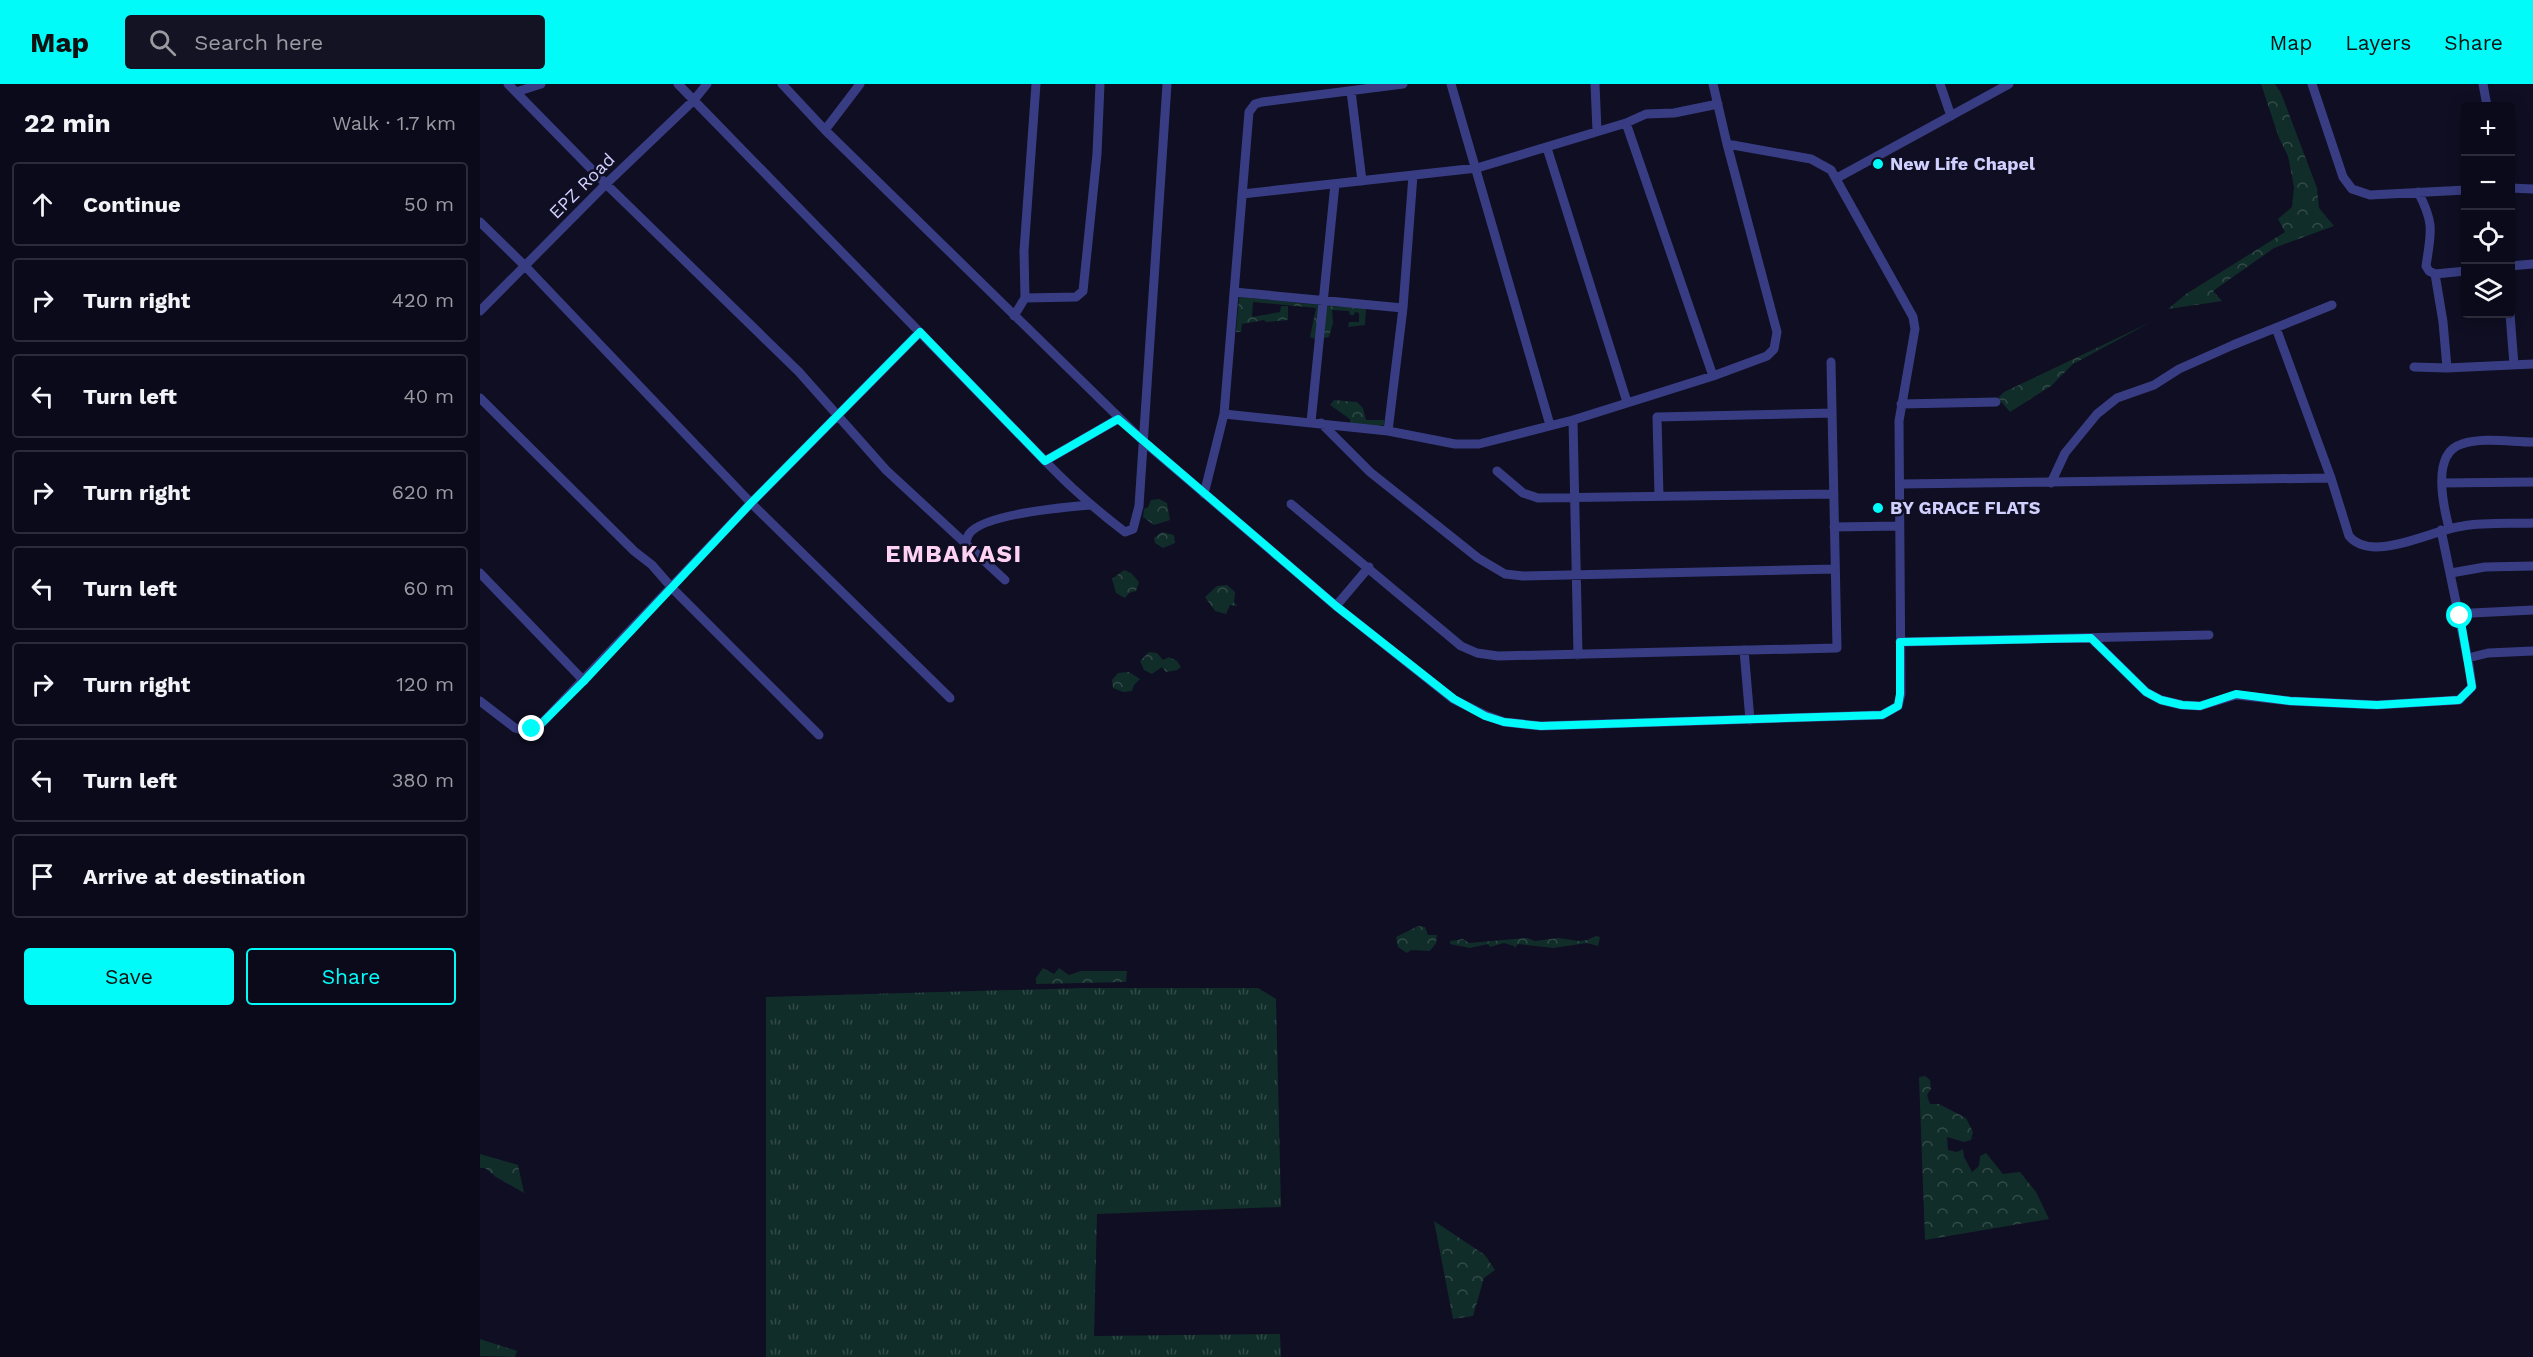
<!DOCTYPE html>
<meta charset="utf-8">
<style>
:root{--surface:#0b0a1a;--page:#141323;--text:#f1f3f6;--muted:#9a9aa2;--line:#2b2b39;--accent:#00fbf9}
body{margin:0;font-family:"Work Sans",sans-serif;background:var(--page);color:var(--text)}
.controls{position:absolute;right:18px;top:18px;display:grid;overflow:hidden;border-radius:6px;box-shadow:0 3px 15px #0003}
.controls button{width:54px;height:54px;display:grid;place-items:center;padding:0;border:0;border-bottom:2px solid var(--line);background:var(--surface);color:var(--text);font:30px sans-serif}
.stop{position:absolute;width:18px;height:18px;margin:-14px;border:4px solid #00fbf9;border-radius:50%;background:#fff}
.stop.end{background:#00fbf9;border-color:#fff;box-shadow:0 2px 6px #0008}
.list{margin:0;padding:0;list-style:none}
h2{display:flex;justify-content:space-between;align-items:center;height:78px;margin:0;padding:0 24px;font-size:26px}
h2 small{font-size:20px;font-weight:400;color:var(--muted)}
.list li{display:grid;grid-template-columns:39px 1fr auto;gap:18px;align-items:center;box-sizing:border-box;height:84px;margin:0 12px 12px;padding:0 12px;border:2px solid var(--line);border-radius:6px}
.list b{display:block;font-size:22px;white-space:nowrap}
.list em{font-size:20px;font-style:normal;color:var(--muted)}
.actions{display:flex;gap:12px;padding:18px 24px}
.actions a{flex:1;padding:14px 0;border:2px solid var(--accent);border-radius:6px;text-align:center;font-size:21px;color:var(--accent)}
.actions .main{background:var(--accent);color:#111}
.icon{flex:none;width:33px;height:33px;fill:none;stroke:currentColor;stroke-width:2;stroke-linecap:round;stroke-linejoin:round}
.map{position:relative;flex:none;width:2053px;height:1273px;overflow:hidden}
header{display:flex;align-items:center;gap:36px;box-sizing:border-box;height:84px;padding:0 30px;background:var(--accent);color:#111}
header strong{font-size:28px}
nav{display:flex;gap:33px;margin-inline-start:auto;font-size:21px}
.search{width:420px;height:54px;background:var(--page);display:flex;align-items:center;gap:15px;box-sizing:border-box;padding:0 21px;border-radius:6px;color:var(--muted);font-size:22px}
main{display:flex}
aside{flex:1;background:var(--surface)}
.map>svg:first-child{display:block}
.grass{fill:url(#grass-tufts)}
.forest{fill:url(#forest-crowns)}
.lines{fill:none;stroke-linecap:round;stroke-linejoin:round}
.street{stroke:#383d83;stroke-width:9}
.route{stroke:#00fbf9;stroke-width:8}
.poi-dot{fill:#00fbf9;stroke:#0f0e23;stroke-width:2}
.labels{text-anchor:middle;stroke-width:5;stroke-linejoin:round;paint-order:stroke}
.poi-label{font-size:18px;font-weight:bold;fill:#d0d0ff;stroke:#0f0e23;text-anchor:start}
.street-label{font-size:18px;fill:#d0d0ff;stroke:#0f0e23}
.district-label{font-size:24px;font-weight:bold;letter-spacing:1.5px;fill:#ffd2f3;stroke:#0f0e23}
</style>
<header>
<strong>Map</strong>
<div class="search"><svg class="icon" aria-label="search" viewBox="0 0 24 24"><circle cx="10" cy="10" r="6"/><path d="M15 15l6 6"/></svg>Search here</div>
<nav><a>Map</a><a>Layers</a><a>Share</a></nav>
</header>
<main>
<aside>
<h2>22 min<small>Walk · 1.7 km</small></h2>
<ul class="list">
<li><svg class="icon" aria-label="ahead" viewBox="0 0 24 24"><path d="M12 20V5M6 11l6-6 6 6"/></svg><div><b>Continue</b></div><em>50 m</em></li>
<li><svg class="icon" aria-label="right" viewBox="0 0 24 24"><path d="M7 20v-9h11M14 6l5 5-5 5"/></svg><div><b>Turn right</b></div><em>420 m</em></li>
<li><svg class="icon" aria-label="left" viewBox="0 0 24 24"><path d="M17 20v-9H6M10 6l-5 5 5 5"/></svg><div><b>Turn left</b></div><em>40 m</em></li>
<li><svg class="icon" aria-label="right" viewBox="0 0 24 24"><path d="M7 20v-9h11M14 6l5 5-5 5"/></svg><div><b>Turn right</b></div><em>620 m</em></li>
<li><svg class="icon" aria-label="left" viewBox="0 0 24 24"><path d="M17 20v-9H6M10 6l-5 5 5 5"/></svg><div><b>Turn left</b></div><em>60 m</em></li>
<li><svg class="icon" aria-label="right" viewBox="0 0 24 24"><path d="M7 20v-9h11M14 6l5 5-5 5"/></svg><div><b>Turn right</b></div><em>120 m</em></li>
<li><svg class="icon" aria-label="left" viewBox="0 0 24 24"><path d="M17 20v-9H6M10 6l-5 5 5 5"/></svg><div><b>Turn left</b></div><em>380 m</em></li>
<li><svg class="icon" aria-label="arrive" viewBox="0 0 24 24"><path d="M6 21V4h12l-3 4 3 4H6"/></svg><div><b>Arrive at destination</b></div></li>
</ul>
<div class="actions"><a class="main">Save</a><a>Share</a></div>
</aside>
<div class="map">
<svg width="2053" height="1273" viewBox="0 0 2053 1273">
<defs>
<pattern id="grass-tufts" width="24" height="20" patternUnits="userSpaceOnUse" patternTransform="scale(1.5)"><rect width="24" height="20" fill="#112d29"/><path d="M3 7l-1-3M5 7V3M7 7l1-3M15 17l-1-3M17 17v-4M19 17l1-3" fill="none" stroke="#334a49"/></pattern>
<pattern id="forest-crowns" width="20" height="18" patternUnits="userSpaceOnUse" patternTransform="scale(1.5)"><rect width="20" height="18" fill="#112d29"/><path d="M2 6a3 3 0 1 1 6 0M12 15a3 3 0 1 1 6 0" fill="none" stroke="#334a49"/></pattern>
</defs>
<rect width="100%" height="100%" fill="#0f0e23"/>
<path class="grass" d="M603 904H778L796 915 801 1123 617 1130 614 1252 800 1250 801 1273H286V913Z"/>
<path class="forest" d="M1781 0H1795L1801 9 1837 104 1839 124 1854 142 1794 164 1733 207 1742 217 1688 225 1706 210 1805 148 1798 135 1812 123 1814 103 1808 72 1799 54Z
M759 213 839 221 837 256 830 253 836 224 773 218 772 233 800 228 801 222H808V236L786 238 784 236 762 240 761 248H756Z
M846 222 886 224 885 241 868 243 869 238H879V229L875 228 874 231H870L869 227 852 226 853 239 849 253 844 254Z
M1673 237 1593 280 1571 302 1530 328 1518 314 1524 308Z
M854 316 877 318 883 324 886 336H904V341L890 343 870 340V335L850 321Z
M679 415 687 419 690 436 674 441 663 433 664 425 668 423 671 416Z
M682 448 694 451 695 459 683 464 675 459 674 454Z
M644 486 651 489 659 498 656 507 649 509 645 514 636 509 632 495Z
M747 501 755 508 754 519 758 522 750 521 746 530 735 527 725 513 737 502Z
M669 568 677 569 683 576 689 573 697 577 701 583 697 586 686 588 682 583 672 590 664 586 660 577Z
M649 588 660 595 654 601 652 607 643 608 633 604 632 596 638 589Z
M938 842 945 843 948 851H957L956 859 950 867 931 866 927 869 918 863 916 853Z
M1116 852 1120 853 1118 862 1107 859 1073 864 1038 860 1035 864 1034 862 1024 859 1010 863 1008 860 990 864 970 860V857L983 855 989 859 1047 854 1055 857 1078 854 1099 857 1107 856Z
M563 884 574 890 579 884 589 891 601 887H647L646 898 556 900V894Z
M1445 992 1450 996 1451 1005 1447 1011 1450 1020H1459L1486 1034 1493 1048 1491 1056 1484 1058 1467 1053 1468 1066 1477 1068 1483 1065 1484 1073 1492 1088 1499 1082 1500 1072 1506 1069 1523 1090 1540 1088 1556 1108 1569 1135 1445 1156 1439 993Z
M0 1070 38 1081 44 1109 16 1093 5 1084H0Z
M954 1137 1005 1171 1015 1186 1004 1194 993 1232 973 1235Z
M0 1255 37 1267 35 1273 0 1272Z"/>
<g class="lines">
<path class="street" d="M28 0 126 100 319 288 406 386 525 496
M198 0 565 377 638 335
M302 0 345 46 663 357 856 522 973 615 1005 631 1024 638 1061 642 1402 631 1418 622 1421 610 1419 337 1435 245 1433 233 1351 86 1331 75 1247 60 1233 0
M971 0 1070 341
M1115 0 1117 47
M1460 0 1471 32
M1832 0 1863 93 1872 105 1890 111 1986 106
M2003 0 2007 22
M871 7 882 97
M36 8 61 0
M1146 39 1233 292
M345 46 380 0
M1067 64 1147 318
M1357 94 1529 0
M2030 104 2053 105
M1938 108C1955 140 1951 148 1946 182L1949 187 1955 190 1963 238 1967 284 2053 280
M762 110 997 84 1146 39 1166 30 1194 29 1238 20
M0 138 46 183 271 419 470 614
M2030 182 2053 180
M1955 190 1986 187
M754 208 923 224 933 91
M545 214 596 213 603 207 617 70 620 0
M0 227 126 100 214 16 227 0
M2030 230 2034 281
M534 232 545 214 544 167 556 0
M1796 244 1851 394
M1934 283 1967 284
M0 314 154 467 172 481 192 504 339 651
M1421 320 1516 318
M744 330 908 347 975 360H999L1093 336 1233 292 1287 272 1294 265 1297 248 1247 60
M1093 336 1098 571
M831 338 855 100
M841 339 890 388 998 474 1025 490 1043 492 1355 485
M908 347 923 224
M565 377C590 403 616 426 645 448L653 445 659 422 687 0
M1017 387 1043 409 1058 414 1354 410
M1571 399 1585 369 1617 330 1637 314 1674 301 1699 285 1753 261 1852 221
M1962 399 2053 398
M1420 400 1851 394 1869 452C1892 480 1951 446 1983 442 2006 438 2030 440 2053 439
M724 410 744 330 769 28 775 20 782 18 923 0
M1179 412 1177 333 1352 329
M811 420 981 562 997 569 1018 572 1357 564 1351 278
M1354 443 1419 442
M1969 444C1963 421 1951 369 1982 360 2003 353 2031 358 2053 358
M485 459C487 456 487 453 489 450 503 430 586 423 610 421
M0 489 104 597
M1971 489 2005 483 2053 482
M856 522 889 483
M1980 532 1992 529 2053 526
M1611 554 1666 608 1681 616 1702 621 1720 622 1756 611 1810 617 1897 621 1979 616 1992 603 1989 581 1961 446
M1420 558 1729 551
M1264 566 1270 636
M1988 574 2008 569 2053 567
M0 617 35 644 45 647 62 639 271 419 440 248"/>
</g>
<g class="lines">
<path class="route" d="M52 645 62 639 104 597 271 419 440 248 565 377 638 335 856 522 974 615 1005 632 1024 638 1061 642 1402 631 1418 622 1420 610V558L1611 554 1666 608 1681 616 1702 621 1720 622 1756 610 1810 617 1897 621 1979 616 1992 603 1980 532"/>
</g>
<g class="poi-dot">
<circle cx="1398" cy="80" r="6"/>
<circle cx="1398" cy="424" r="6"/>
</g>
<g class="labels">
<g class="poi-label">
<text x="1410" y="86">New Life Chapel</text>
<text x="1410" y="430">BY GRACE FLATS</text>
</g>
<g class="street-label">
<text transform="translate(102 102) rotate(-45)" y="6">EPZ Road</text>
</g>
<g class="district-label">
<text x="474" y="478">EMBAKASI</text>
</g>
</g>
</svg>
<div class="controls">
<button>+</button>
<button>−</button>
<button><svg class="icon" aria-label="locate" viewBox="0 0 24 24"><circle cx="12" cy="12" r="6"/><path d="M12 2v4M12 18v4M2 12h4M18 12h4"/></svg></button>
<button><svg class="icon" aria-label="layers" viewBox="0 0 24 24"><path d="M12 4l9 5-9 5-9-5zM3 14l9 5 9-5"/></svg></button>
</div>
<div class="stop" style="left:1980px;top:532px"></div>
<div class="stop end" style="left:52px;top:645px"></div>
</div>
</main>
